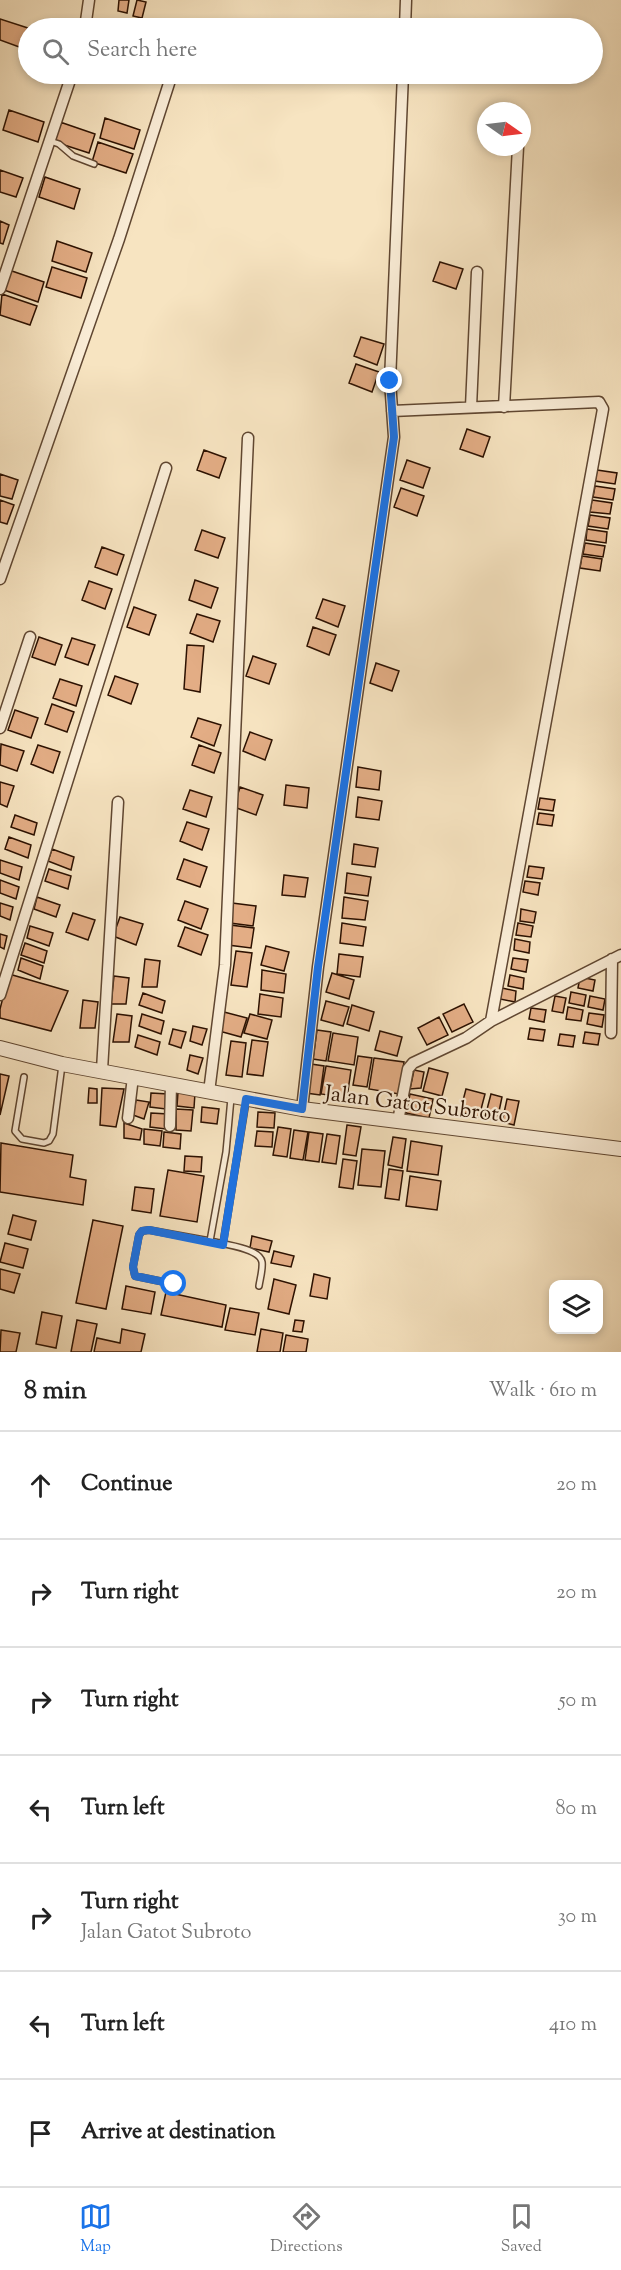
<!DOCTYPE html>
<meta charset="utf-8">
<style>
:root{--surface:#fff;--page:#f6f6f6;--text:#222;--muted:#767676;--line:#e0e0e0;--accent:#1a73e8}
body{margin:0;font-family:"Sorts Mill Goudy",serif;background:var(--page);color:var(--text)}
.controls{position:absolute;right:18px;bottom:18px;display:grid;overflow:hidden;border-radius:12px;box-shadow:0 3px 9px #0003}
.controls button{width:54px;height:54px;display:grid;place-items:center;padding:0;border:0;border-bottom:2px solid var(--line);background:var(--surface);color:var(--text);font:30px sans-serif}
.compass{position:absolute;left:477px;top:102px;width:54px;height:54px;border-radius:50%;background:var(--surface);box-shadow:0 3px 9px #0003;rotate:104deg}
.stop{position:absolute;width:18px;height:18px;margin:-14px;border:4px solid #1a73e8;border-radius:50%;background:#fff}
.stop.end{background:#1a73e8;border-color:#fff;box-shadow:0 2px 6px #0008}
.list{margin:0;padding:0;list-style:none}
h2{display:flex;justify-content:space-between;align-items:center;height:78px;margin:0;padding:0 24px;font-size:26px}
h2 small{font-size:20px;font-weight:400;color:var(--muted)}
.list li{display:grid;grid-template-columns:39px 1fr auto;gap:18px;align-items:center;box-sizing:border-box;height:108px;padding:0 24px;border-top:2px solid var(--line)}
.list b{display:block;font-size:22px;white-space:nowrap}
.list p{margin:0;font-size:20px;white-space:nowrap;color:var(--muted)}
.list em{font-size:20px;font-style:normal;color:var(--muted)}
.icon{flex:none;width:33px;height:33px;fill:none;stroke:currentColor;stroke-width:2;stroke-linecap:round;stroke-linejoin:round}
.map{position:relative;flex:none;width:621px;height:1352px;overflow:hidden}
.search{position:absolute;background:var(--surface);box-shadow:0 3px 9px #0003;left:18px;right:18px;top:18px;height:66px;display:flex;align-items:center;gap:15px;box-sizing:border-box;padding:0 21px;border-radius:33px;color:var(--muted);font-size:22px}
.sheet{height:834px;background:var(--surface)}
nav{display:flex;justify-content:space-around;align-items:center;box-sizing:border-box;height:84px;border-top:2px solid var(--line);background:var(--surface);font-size:16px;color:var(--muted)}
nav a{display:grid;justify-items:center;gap:3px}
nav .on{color:var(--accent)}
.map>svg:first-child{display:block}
.building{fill:#e3ad85;stroke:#2c1101;stroke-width:1.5}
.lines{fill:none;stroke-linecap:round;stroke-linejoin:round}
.service-casing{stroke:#5f4631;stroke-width:8}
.minor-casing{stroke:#5f4631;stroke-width:13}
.tertiary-casing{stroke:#5f4631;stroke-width:16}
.service{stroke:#faedd7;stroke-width:5}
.minor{stroke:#faedd7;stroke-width:10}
.tertiary{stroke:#faedd7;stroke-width:14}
.route{stroke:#1a73e8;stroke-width:8}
.labels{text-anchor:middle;stroke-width:4.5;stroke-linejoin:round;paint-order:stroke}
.street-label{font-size:22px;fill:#2c1101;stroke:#faedd7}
</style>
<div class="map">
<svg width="621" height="1352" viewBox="0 0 621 1352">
<rect width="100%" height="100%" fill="#f7e4c1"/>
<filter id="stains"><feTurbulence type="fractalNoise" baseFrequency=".00333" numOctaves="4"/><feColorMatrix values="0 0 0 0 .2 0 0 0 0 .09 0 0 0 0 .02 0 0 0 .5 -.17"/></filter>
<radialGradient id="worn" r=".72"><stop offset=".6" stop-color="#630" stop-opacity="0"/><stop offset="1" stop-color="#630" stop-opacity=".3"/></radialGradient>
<path class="building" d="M119 0H129L127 13 118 11Z
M137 0 146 2 142 18 133 16Z
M0 19 28 28 22 48 0 40Z
M9 110 44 122 38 142 3 130Z
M105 118 140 130 134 149 100 138Z
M60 122 95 134 89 153 55 142Z
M98 142 133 154 126 173 92 162Z
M0 170 23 178 16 197 0 192Z
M45 177 80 189 74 209 39 197Z
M0 221 9 225 3 244 0 243Z
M57 241 92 253 86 272 52 261Z
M440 262 463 269 456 289 433 281Z
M52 267 87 278 81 298 46 287Z
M9 270 44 282 38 302 4 290Z
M2 294 37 306 30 325 0 315Z
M361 337 384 344 377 365 354 356Z
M356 364 379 372 372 392 349 383Z
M467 429 490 437 483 457 460 449Z
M204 450 226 458 219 478 197 470Z
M407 460 430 468 423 488 400 480Z
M597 470 617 473 615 484 595 481Z
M0 474 18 480 12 499 0 496Z
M595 486 615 489 613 500 593 497Z
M401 488 424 496 417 516 394 507Z
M0 500 14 505 7 524 0 522Z
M592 500 612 503 610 514 590 512Z
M590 515 610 518 608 529 588 526Z
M587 529 607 532 606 543 586 540Z
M202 530 225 538 218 558 195 550Z
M585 543 605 546 603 557 583 554Z
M102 547 124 555 117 575 95 567Z
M582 556 602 559 600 571 580 568Z
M195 580 218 588 211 608 189 600Z
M89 581 112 589 105 609 82 600Z
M323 599 345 606 338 627 316 618Z
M134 607 156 615 149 635 127 627Z
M197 614 220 621 213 642 190 633Z
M313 627 336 635 329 655 307 646Z
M39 637 62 645 55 665 32 657Z
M72 638 95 645 88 665 65 657Z
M187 645 204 646 200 692 184 689Z
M253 656 276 664 269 684 246 676Z
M376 663 399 671 392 691 370 683Z
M115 676 138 684 131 704 108 695Z
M60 679 82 686 76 706 53 698Z
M52 704 74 712 67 732 45 724Z
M15 710 38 718 31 738 8 730Z
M198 718 221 725 214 746 191 737Z
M250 732 272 740 265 760 243 751Z
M1 744 24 751 17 771 0 765Z
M38 745 60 752 53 773 31 764Z
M199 745 221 753 214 773 192 765Z
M358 767 381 771 379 790 356 787Z
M0 782 14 786 7 807 0 804Z
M286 785 309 788 307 808 284 805Z
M240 787 263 795 256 815 234 807Z
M190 790 212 797 206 817 183 809Z
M358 797 382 801 379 820 356 817Z
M540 798 555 800 553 811 538 809Z
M539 813 554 815 552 826 537 824Z
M15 815 37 823 34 835 11 827Z
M187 822 209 829 202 850 180 841Z
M9 837 31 845 28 858 5 849Z
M354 844 378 848 375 867 352 864Z
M52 849 74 857 71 870 48 861Z
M184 859 207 867 200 887 177 879Z
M0 860 22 867 19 880 0 873Z
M529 866 544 868 542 879 527 877Z
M49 869 71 876 68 889 45 881Z
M347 873 371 877 368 896 345 893Z
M284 875 308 878 305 897 282 895Z
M0 880 19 887 16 899 0 893Z
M525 881 540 883 538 895 523 892Z
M37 897 60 905 56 917 34 909Z
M344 897 368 901 365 920 342 918Z
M185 901 208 909 201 929 178 920Z
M0 903 13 907 10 920 0 916Z
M232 903 256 906 253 926 230 923Z
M521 909 536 912 534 923 520 921Z
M73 913 95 920 88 940 66 932Z
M120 917 143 924 136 945 113 936Z
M342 923 366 927 363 946 340 943Z
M518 923 533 926 531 937 516 935Z
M230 925 254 928 251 948 228 945Z
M30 926 53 933 49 946 27 938Z
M185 927 208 935 201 955 178 946Z
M0 934 7 936 4 949 0 947Z
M515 939 530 942 529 953 514 950Z
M25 943 47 951 44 963 21 955Z
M266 946 289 952 284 971 261 965Z
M236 951 252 953 247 987 231 985Z
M339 954 363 957 360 977 337 974Z
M21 958 43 966 40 979 18 970Z
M513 958 528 960 526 972 511 969Z
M145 959 160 961 157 987H142Z
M262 970 286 974 284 993 261 990Z
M332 973 354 980 349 999 326 992Z
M9 974 68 991 51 1031 0 1018V1009Z
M510 975 524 978 523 989 508 986Z
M114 976 129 978 126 1004H111Z
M580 977 595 980 593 991 578 988Z
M502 988 516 991 515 1002 500 999Z
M571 992 586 995 584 1006 569 1003Z
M143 993 165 1001 162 1013 139 1005Z
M260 994 283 998 281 1017 258 1014Z
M555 996 566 998 563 1013 552 1011Z
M590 996 605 999 603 1010 588 1007Z
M83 1000 98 1002 95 1028H80Z
M326 1001 349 1007 343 1026 321 1020Z
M464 1004 473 1022 452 1032 443 1014Z
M352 1005 374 1012 369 1031 347 1024Z
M568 1007 583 1010 581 1021 566 1019Z
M531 1008 546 1010 544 1022 529 1019Z
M224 1012 247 1018 241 1037 219 1031Z
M589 1013 604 1015 602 1027 587 1024Z
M117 1014 132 1016 129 1042H113Z
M142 1014 164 1021 161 1034 139 1026Z
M250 1014 272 1020 267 1039 244 1033Z
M439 1017 448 1035 427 1045 418 1028Z
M193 1026 207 1029 202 1045 190 1041Z
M530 1028 545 1030 543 1041 528 1039Z
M173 1029 186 1032 181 1048 169 1044Z
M317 1030 331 1032 326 1061 313 1059Z
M380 1031 402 1037 397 1056 375 1050Z
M585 1032 600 1034 598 1045 583 1043Z
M333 1033 358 1037 354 1065 328 1061Z
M560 1034 575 1036 573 1047 558 1045Z
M138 1035 160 1042 157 1055 135 1047Z
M252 1040 268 1042 263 1076 247 1074Z
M231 1041 246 1043 242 1077 226 1075Z
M190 1055 203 1058 198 1074 187 1070Z
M358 1056 372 1058 367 1087 353 1085Z
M374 1058 404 1062 399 1094 369 1089Z
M311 1064 324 1066 320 1095 306 1093Z
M326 1066 351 1070 347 1098 321 1094Z
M429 1068 448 1073 442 1096 423 1091Z
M414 1070 424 1072 421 1088 410 1089Z
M0 1074 9 1076 0 1115Z
M89 1088 97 1089V1103H88Z
M102 1088 124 1089 116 1127 100 1125Z
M466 1089 485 1094 479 1117 460 1112Z
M178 1092 195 1093 194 1108 177 1106Z
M151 1093 168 1094 166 1109 150 1107Z
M410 1094 433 1099 429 1118 406 1113Z
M491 1094 502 1097 497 1121 485 1117Z
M507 1099 519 1101 514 1125 502 1122Z
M136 1100 149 1102 144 1119 133 1115Z
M202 1107 219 1109 217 1124 201 1122Z
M176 1109 193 1110 191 1131 176 1130Z
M258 1112 275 1113 274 1128 257 1127Z
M151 1113 168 1114 166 1129 150 1127Z
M124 1123 142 1129 140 1140 124 1138Z
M347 1125 361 1127 356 1156 343 1154Z
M278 1127 291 1129 287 1157 273 1155Z
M144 1129 162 1131 160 1146 144 1144Z
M294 1130 308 1132 303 1160 290 1158Z
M257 1131 273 1132 272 1147 255 1146Z
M164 1132 181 1134 180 1149 163 1147Z
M309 1132 323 1134 319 1162 305 1160Z
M327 1134 340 1136 336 1164 322 1162Z
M393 1137 406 1139 402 1168 388 1165Z
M411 1141 442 1146 438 1175 407 1171Z
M1 1143 73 1155 70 1177 86 1180 83 1205 0 1192Z
M362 1149 385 1151 381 1187 358 1185Z
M185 1156 202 1157 201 1172 184 1171Z
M343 1159 357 1161 353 1189 339 1187Z
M389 1169 403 1171 399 1200 385 1198Z
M168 1170 204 1176 197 1222 160 1216Z
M410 1176 441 1181 437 1210 406 1206Z
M135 1187 154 1189 151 1213 132 1210Z
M13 1215 36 1221 31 1240 8 1234Z
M93 1220 123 1226 106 1309 76 1303Z
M252 1236 272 1241 269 1252 250 1248Z
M5 1243 28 1249 23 1268 0 1262Z
M274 1251 294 1256 291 1267 271 1263Z
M0 1269 20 1274 14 1293 0 1289Z
M314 1274 330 1278 327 1299 310 1296Z
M274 1279 296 1285 289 1314 268 1309Z
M126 1286 155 1292 151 1314 122 1309Z
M166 1292 226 1305 222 1327 161 1315Z
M230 1308 259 1313 255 1335 225 1330Z
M42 1312 62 1316 56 1348 36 1344Z
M77 1320 97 1324 91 1352H71Z
M295 1320 304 1321 302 1332 293 1331Z
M122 1329 145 1334 141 1352H94L97 1338 120 1343Z
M261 1329 283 1333 280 1352H257Z
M1 1330 20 1333 16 1352H0Z
M286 1335 308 1339 306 1352H283Z"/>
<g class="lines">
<defs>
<path id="service" d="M50 141 59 144 73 156 94 164
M24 1077 15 1131 22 1139 44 1143 49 1141 53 1134 62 1065
M210 1241C222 1244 260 1248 262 1262 263 1269 260 1279 259 1286
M223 1244 246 1101
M174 1284 135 1276 133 1267 139 1235 142 1231 149 1230 210 1241 226 1152 231 1098"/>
<path id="minor" d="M85 28 89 0
M405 28 406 0
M0 289 72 74
M471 407 477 272
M504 407 518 147
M392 411 599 402 603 409 491 1021
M0 579 119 239 172 74
M0 728 30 637
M0 995 166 468
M611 1033 612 959
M102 1070 118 802
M209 1092 225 965 248 438
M302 1109 318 967 394 437 390 381 403 74
M128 1118 133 1077
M398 1121 408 1069 413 1063 466 1038 491 1021 621 955
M170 1126 171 1084"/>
<path id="tertiary" d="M0 1048 62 1064 302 1109 621 1149"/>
</defs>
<use href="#service" class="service-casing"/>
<use href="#minor" class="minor-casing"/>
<use href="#tertiary" class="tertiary-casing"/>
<use href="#service" class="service"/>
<use href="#minor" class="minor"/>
<use href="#tertiary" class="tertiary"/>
</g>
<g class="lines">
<path class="route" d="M174 1284 135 1276 133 1267 139 1235 142 1231 149 1230 223 1245 246 1099 302 1109 318 967 394 437 390 381"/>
</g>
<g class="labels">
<g class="street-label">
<text transform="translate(418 1103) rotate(7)" y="8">Jalan Gatot Subroto</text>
</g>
</g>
<rect width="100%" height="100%" filter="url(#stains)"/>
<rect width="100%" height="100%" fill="url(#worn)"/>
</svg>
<div class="controls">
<button><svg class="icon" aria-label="layers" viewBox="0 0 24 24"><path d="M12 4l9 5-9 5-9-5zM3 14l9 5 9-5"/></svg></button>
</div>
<svg class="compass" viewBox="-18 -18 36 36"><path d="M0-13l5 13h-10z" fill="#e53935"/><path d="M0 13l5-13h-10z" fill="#767676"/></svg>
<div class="stop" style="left:174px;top:1284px"></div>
<div class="stop end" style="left:390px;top:381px"></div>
<div class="search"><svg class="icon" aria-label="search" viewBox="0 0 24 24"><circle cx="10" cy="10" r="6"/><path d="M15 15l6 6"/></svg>Search here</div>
</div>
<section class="sheet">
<h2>8 min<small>Walk · 610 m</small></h2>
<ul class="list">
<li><svg class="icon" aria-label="ahead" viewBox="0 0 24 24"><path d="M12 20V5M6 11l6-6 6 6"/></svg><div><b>Continue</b></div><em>20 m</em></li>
<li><svg class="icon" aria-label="right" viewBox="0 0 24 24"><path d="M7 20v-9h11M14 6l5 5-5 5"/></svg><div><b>Turn right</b></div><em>20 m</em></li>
<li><svg class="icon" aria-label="right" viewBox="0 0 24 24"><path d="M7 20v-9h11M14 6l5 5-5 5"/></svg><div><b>Turn right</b></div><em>50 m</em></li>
<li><svg class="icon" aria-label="left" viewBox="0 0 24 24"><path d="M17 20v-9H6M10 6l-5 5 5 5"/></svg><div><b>Turn left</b></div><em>80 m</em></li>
<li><svg class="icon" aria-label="right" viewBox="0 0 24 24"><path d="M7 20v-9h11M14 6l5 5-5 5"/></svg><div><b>Turn right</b><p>Jalan Gatot Subroto</p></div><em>30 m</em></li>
<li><svg class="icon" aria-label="left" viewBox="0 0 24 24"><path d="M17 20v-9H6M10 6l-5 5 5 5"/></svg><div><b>Turn left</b></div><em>410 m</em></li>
<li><svg class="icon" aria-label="arrive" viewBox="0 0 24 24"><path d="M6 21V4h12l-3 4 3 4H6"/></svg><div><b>Arrive at destination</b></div></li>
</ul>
</section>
<nav>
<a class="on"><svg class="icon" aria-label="map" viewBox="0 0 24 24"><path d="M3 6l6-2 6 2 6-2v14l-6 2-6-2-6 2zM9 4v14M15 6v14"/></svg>Map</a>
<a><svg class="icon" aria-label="directions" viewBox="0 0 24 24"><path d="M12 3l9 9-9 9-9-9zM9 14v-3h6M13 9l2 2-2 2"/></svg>Directions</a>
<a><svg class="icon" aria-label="saved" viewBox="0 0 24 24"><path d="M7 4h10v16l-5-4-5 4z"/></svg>Saved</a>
</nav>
